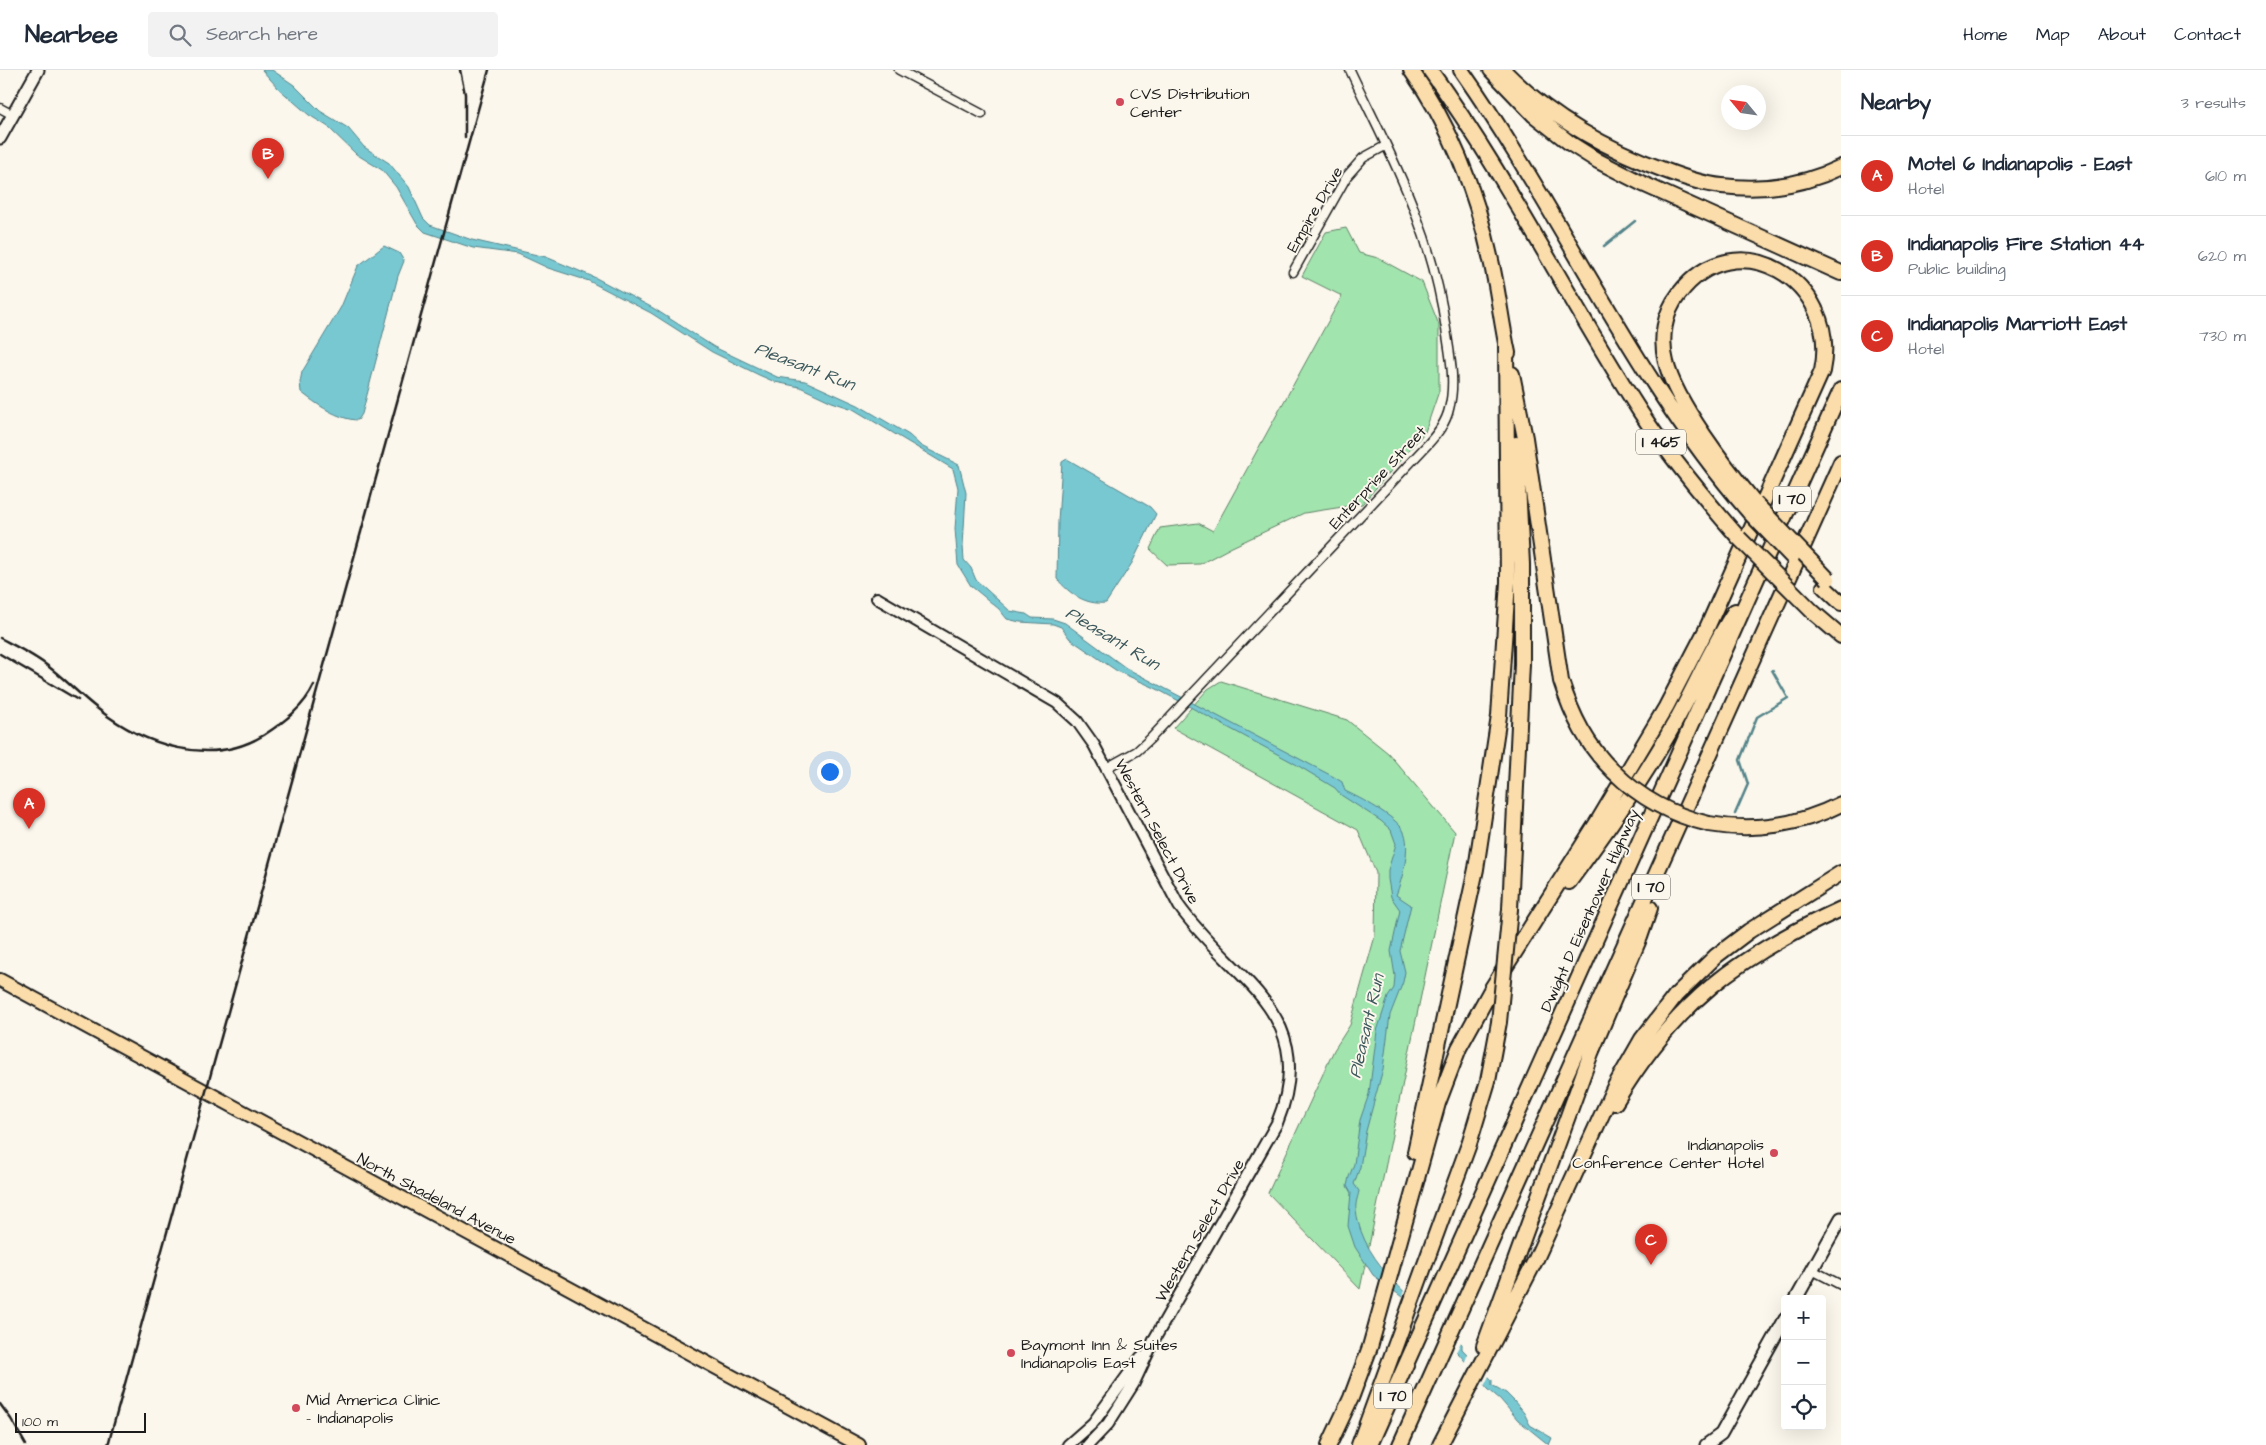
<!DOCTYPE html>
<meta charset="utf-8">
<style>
:root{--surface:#fff;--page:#f2f2f3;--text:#1f2937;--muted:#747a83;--line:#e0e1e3;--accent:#d93025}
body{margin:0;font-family:"Architects Daughter",sans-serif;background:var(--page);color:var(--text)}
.controls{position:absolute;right:15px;bottom:15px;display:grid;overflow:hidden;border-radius:5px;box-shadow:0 5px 20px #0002}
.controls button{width:45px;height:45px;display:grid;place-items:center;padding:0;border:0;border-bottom:1px solid var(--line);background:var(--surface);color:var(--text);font:25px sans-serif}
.compass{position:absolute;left:1721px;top:15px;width:45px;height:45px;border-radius:50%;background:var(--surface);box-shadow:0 5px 20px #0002;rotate:299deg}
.scale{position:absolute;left:15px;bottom:12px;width:131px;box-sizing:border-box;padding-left:5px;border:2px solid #1c1c1c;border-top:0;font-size:14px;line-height:18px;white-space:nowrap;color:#1c1c1c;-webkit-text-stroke:4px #fbf7ec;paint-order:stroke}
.you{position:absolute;left:829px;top:701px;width:18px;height:18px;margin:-12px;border:4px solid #fff;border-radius:50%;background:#1a73e8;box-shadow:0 0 0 8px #1a73e833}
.badge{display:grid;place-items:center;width:32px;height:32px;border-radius:50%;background:var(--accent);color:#fff;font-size:16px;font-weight:700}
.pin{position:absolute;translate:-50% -41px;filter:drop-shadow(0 1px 2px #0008)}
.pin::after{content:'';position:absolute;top:26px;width:18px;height:15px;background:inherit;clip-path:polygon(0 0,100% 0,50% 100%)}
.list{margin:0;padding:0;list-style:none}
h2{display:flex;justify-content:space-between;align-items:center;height:65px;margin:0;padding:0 20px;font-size:21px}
h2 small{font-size:16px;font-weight:400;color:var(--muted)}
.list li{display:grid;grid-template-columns:32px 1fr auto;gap:15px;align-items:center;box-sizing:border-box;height:80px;padding:0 20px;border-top:1px solid var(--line)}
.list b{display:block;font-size:19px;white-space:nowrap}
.list p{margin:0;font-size:16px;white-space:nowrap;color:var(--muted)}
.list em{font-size:16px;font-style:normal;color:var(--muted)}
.icon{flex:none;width:28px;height:28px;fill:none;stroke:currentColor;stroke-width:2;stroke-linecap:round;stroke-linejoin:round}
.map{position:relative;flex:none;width:1841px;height:1375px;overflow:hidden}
header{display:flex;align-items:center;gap:30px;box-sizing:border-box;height:70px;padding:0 25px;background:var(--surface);border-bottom:1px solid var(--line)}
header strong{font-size:24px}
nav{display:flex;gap:28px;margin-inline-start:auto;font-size:18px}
.search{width:350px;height:45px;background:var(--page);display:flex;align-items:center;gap:12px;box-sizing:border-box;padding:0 18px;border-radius:5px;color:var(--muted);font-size:19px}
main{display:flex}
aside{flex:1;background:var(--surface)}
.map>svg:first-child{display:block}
.green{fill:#a2e4ae;stroke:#5f8065}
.water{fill:#78c8d2;stroke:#538389}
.pier{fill:#fbf7ec}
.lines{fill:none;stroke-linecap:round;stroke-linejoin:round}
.stream{stroke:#538389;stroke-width:2.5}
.minor-casing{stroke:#1c1c1c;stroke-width:11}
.tertiary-casing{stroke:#1c1c1c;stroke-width:14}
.secondary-casing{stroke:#1c1c1c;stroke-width:15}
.primary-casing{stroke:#1c1c1c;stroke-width:16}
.motorway-casing{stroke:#1c1c1c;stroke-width:18}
.minor{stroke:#fbf7ec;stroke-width:8}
.tertiary{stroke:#fbf7ec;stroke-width:10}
.secondary{stroke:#fbf7ec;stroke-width:11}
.primary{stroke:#fbddab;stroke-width:12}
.motorway{stroke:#fbddab;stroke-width:14}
.rail{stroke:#1c1c1c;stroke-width:2.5}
.motorway-bridge-casing{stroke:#1c1c1c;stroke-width:18;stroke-linecap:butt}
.motorway-bridge{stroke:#fbddab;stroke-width:14}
.poi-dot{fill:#d1495b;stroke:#fbf7ec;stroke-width:2}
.labels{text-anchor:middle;stroke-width:4;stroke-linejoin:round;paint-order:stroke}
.shield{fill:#fbf7ec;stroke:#5f5e5a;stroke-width:1}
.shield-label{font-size:15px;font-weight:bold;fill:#1c1c1c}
.poi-label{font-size:16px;fill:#1c1c1c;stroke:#fbf7ec;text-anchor:start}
.street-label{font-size:16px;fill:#1c1c1c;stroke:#fbf7ec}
.water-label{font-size:18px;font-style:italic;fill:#3c585c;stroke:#fbf7ec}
</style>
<header>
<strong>Nearbee</strong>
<div class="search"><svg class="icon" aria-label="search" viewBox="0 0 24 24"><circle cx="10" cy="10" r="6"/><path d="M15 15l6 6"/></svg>Search here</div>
<nav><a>Home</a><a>Map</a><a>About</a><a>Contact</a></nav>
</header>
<main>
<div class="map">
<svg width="1841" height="1375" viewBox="0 0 1841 1375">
<rect width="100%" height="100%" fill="#fbf7ec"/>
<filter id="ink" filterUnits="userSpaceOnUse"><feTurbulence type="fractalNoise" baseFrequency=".02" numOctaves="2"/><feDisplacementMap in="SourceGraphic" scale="10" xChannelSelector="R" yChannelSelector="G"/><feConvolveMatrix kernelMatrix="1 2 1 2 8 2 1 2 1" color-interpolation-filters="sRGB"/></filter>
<g filter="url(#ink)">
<path class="green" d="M1346 158 1359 183 1378 188 1422 212 1439 255V321L1425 362 1362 434 1304 443 1232 477 1200 494 1167 495 1150 479 1160 458 1198 453 1213 461 1342 226 1302 206 1326 162Z
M1221 611 1347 650 1388 683 1455 762 1360 1219 1268 1123 1334 980 1350 955 1375 866 1376 803 1358 760 1173 658 1208 619Z"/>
<path class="water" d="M262 0H272L294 15 320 41 348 58 364 77 389 93 409 117 423 148 430 155 472 170 546 187 596 208 653 238 714 277 777 307 805 311 858 335 909 365 921 376 959 395 966 423 963 476 964 490 971 498 976 510 1010 541 1026 544 1032 548 1053 549 1065 553 1126 598 1334 707 1342 712 1345 721C1360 728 1395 746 1403 760 1412 775 1402 810 1396 825L1411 835 1400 881 1405 902 1403 912 1390 945 1383 999 1366 1061 1360 1097 1354 1114 1359 1121C1358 1127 1355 1133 1356 1140 1362 1196 1423 1237 1462 1274V1279L1492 1310V1315L1506 1323 1514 1331 1524 1343 1530 1355 1552 1368 1549 1375 1518 1350 1500 1329 1488 1319 1459 1284 1402 1227 1373 1205 1355 1177 1348 1156 1351 1123 1347 1116 1349 1107 1354 1094 1360 1050 1369 1024 1377 961 1388 927 1394 918 1395 906 1391 881 1400 840 1391 827 1388 809V800L1396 774 1391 760 1381 751 1341 725 1335 718 1292 692 1155 618 1117 601 1070 569 1061 557 1053 554 1020 552 1007 549 999 539 971 516 958 495 955 459 958 418 953 399 853 339 832 332 800 317 775 312 759 305 712 282 651 243 589 211 548 198 518 184 473 178 425 162 417 154 396 117 382 100 356 84 327 56 309 45 278 18Z
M384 176 399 183 404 191 398 206 362 344 358 350C339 350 316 334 301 322L300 312 302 302 341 237 358 196Z
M1067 389 1150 437 1156 444 1132 493 1106 533C1085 535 1070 524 1057 509L1058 451 1062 392Z"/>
<path class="pier" d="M1405 1217 1462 1270 1455 1284 1401 1230Z
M1469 1281 1490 1304 1483 1318 1464 1294Z"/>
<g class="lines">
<path class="stream" d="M1604 176 1635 151
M1735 744 1748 714 1740 690 1757 647 1788 628 1772 600"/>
<defs>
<path id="minor" d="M899 0 982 44
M0 38 13 45
M1293 202 1347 106 1363 88 1385 76
M1108 697 1137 681 1150 669 1428 374C1437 364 1446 353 1449 339 1456 313 1450 285 1446 259 1440 219 1430 180 1415 142 1397 93 1372 47 1350 0
M1812 1200 1841 1215"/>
<path id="tertiary" d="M877 528 1057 633 1077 651 1094 675 1179 836C1232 911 1322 943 1277 1053L1155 1268 1134 1313 1108 1354 1088 1375
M1068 1375 1093 1353 1141 1287"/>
<path id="secondary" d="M0 68 38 0
M1796 1229 1841 1148
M1706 1375 1721 1364 1785 1249"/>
<path id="primary" d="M0 910 859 1375"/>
<path id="motorway" d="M1411 0C1456 63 1482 139 1496 215 1500 237 1503 260 1508 283
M1430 0C1509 109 1568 230 1641 343 1670 387 1704 428 1739 468
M1461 0C1563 145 1633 309 1750 443
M1491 0 1534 45 1571 74 1598 91 1641 113 1841 203
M1503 0C1548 46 1604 78 1664 100 1682 107 1702 114 1722 116 1763 121 1804 115 1841 97
M1512 304 1525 368 1561 611C1572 646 1587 676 1614 702
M1824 517 1841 533
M1813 542 1841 566
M1709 754C1754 762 1800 755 1841 734
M1569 812C1606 762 1643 710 1673 656 1695 618 1711 577 1735 541
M1510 839 1522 594V494L1516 374
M1615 1033C1675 933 1736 887 1841 839
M1415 1082 1476 799 1499 646 1508 512 1506 274
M1484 1276 1591 983 1640 867 1650 838
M1329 1375 1351 1328 1370 1277 1438 1033 1459 978 1492 918 1598 751 1666 637 1706 560 1822 301C1841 210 1735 149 1679 224 1664 243 1660 269 1666 292 1675 332 1728 400 1755 433
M1359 1375 1469 1074 1488 1011 1499 952
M1370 1375 1841 320
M1400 1375 1841 392
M1440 1375 1536 1189 1614 1018 1642 969 1676 925 1716 886 1749 861 1841 803"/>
</defs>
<use href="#minor" class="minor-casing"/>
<use href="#tertiary" class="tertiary-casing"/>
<use href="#secondary" class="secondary-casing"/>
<use href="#primary" class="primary-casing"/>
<use href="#motorway" class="motorway-casing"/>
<use href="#minor" class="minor"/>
<use href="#tertiary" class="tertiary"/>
<use href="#secondary" class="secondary"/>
<use href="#primary" class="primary"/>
<use href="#motorway" class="motorway"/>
<path class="rail" d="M460 0 465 24V67
M0 568C17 577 34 585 49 597 66 610 81 626 98 639 144 675 210 698 264 665 284 652 304 637 314 615
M0 584 78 630
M0 1334 11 1349 26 1375
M108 1375 489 0"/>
<defs>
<path id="motorway-bridge" d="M1755 433 1828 509
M1750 443 1792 487
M1739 468 1813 542
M1614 702C1641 729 1671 745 1709 754
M1499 952 1510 839"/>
</defs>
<use href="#motorway-bridge" class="motorway-bridge-casing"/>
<use href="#motorway-bridge" class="motorway-bridge"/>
</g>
</g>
<g class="poi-dot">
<circle cx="1120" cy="32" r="5"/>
<circle cx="1774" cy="1083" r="5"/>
<circle cx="1011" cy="1283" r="5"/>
<circle cx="296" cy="1338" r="5"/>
</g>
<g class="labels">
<g class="shield">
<rect x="1636" y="359.5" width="50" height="25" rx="4"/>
<rect x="1773" y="416.5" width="38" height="25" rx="4"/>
<rect x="1632" y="804.5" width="38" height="25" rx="4"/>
<rect x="1374" y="1313.5" width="38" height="25" rx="4"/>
</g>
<g class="shield-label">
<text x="1661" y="377">I 465</text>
<text x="1792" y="434">I 70</text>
<text x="1651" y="822">I 70</text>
<text x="1393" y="1331">I 70</text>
</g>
<g class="poi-label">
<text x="1130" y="29">CVS Distribution<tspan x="1130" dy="18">Center</tspan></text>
<text x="1764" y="1080" text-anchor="end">Indianapolis<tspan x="1764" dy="18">Conference Center Hotel</tspan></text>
<text x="1021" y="1280">Baymont Inn &amp; Suites<tspan x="1021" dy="18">Indianapolis East</tspan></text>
<text x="306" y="1335">Mid America Clinic<tspan x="306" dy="18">- Indianapolis</tspan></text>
</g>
<g class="street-label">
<text transform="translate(1314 139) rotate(-60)" y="6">Empire Drive</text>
<text transform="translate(1377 407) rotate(-47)" y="6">Enterprise Street</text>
<text transform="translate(1158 761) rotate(62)" y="6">Western Select Drive</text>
<text transform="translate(1589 840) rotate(-66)" y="6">Dwight D Eisenhower Highway</text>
<text transform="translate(437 1128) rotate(28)" y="6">North Shadeland Avenue</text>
<text transform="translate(1199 1160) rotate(-60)" y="6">Western Select Drive</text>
</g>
<g class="water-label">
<text transform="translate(805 296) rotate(21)" y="6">Pleasant Run</text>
<text transform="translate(1113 568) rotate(31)" y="6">Pleasant Run</text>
<text transform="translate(1366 956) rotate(-77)" y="6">Pleasant Run</text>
</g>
</g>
</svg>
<div class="controls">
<button>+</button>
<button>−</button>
<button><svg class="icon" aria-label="locate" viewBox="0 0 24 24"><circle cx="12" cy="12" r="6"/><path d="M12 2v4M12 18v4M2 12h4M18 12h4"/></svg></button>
</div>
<svg class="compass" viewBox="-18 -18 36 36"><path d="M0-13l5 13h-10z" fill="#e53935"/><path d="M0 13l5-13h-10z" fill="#747a83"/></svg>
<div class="scale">100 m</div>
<div class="you"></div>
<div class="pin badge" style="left:29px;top:759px">A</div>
<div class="pin badge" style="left:268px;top:109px">B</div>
<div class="pin badge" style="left:1651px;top:1195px">C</div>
</div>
<aside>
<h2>Nearby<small>3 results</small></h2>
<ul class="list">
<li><span class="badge">A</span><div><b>Motel 6 Indianapolis - East</b><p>Hotel</p></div><em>610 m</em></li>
<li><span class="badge">B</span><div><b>Indianapolis Fire Station 44</b><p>Public building</p></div><em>620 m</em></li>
<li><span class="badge">C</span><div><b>Indianapolis Marriott East</b><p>Hotel</p></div><em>730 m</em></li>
</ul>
</aside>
</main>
